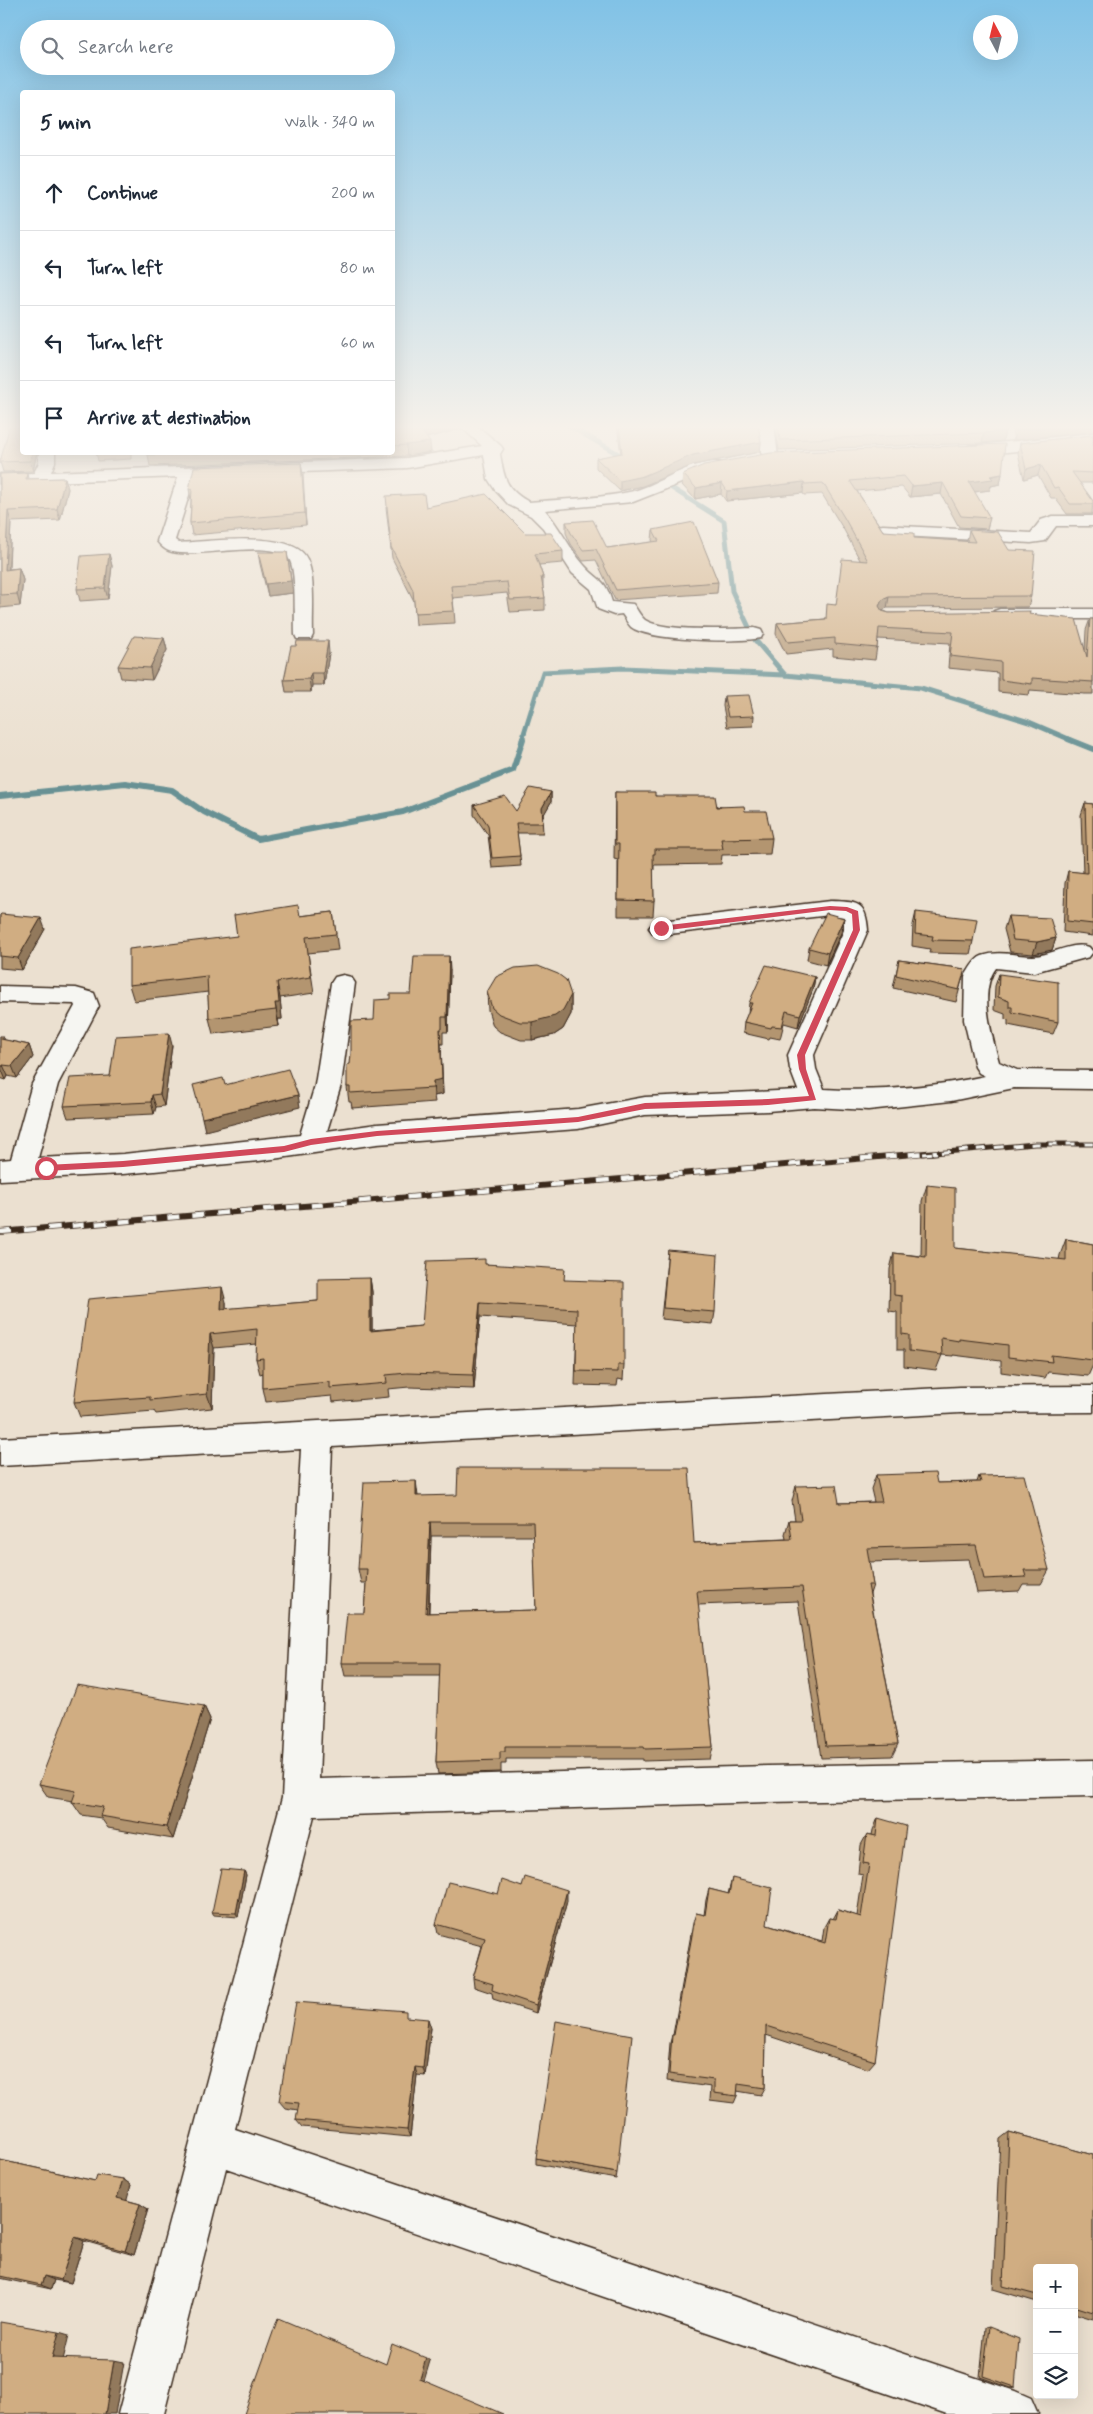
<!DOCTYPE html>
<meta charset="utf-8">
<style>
:root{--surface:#fff;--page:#f6f6f7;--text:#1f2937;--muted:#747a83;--line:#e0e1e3}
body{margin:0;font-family:Mynerve,sans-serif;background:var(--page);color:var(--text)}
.controls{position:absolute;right:15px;bottom:15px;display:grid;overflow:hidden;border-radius:5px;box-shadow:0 5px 20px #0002}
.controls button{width:45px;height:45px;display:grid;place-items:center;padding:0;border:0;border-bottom:1px solid var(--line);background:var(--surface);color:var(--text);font:25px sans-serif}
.compass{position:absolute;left:973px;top:15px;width:45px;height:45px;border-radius:50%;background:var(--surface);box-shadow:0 5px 20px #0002;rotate:353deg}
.stop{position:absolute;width:15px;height:15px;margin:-11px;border:4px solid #d1495b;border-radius:50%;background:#fff}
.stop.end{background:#d1495b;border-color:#fff;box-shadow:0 1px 5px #0008}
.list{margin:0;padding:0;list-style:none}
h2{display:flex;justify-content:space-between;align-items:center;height:65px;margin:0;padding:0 20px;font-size:21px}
h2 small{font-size:16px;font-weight:400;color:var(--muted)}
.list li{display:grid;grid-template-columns:32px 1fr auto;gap:15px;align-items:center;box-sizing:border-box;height:75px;padding:0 20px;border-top:1px solid var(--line)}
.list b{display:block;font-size:19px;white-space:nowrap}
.list em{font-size:16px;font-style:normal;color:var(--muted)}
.icon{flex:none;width:28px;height:28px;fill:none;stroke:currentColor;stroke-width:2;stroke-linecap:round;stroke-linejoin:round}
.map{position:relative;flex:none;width:1093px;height:2414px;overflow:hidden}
.search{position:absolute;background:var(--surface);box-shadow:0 5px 20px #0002;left:20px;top:20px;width:375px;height:55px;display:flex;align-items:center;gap:12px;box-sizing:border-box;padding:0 18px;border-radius:28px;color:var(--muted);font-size:19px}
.panel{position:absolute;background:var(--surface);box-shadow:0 5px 20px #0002;left:20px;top:90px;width:375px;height:365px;border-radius:5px}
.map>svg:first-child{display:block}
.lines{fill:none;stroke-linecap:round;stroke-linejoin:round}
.stream-far1{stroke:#689194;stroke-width:5}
.stream{stroke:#689194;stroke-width:6}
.street-casing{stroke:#3b2a1e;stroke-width:3}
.street{fill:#f6f6f2;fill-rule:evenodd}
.rail-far1-casing{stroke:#3b2a1e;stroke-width:5}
.rail-casing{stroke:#3b2a1e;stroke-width:6}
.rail-far1{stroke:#f6f6f2;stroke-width:3;stroke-dasharray:9;stroke-linecap:butt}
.rail{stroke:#f6f6f2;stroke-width:4.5;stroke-dasharray:12;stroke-linecap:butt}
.wall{fill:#b39570;stroke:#3b2a1e;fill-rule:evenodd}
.shaded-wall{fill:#92795b;stroke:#3b2a1e}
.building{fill:#d0ad82;stroke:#3b2a1e;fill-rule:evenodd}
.route{fill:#d1495b}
</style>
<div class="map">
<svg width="1093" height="2414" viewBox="0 0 1093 2414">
<rect width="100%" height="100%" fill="#ebe0d0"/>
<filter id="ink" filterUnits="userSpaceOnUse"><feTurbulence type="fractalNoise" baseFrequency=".02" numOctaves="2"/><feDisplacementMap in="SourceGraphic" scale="10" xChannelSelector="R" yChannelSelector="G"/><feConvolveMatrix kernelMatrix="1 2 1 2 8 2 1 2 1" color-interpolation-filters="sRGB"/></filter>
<g filter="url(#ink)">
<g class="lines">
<path class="stream-far1" d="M568 425 627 459
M651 475 724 521 732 591 755 640 785 675
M522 740 543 672 623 668 785 675 921 688 1029 722 1071 740"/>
<path class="stream" d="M1068 739 1093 749
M0 796 125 783 172 790 204 812 258 839 403 812 513 770 523 739"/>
<defs>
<path id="street" d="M459 425H476L501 446 503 449 500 454C504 478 506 490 529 502 562 499 597 499 629 492 657 487 695 456 724 463L726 466 724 469 704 474 633 502 545 510C560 527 569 548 584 565 599 582 605 578 612 602L633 604C637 609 640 616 645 620 663 632 731 629 754 628L761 630 763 634 761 638C738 643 649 641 631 627 628 624 625 618 622 614L614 615 598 609 591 589 572 573 543 528 531 516 509 505 495 490 488 479 484 455 407 468 195 476 175 540 179 543C206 542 294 529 307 559 316 578 312 613 313 635L311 639H297L295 635C294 620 297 570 289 559 274 537 193 560 169 551 164 549 160 545 157 541L178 477 0 484V474L34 473 39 462V452H55V462L51 472 407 458 482 446Z
M758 425H774L778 457 776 460H764L762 457Z
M1093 433V443L968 456 960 451 968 446Z
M1053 516H1093V526H1056L1045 541 1031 543 883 535 877 534 874 530 877 526 883 525 1031 533 1041 520Z
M1000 609H1093V619H994L991 615 994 611Z
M830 901C857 902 866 901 868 930L814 1055 816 1069 824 1089C878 1092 931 1087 985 1076L979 1073 975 1067 964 1020 965 976C969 970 975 958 982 956 1000 950 1015 956 1033 956 1052 956 1070 941 1089 947L1093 952 1089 957 1034 972 996 968C978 991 992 1036 999 1062L1017 1070 1093 1071V1089L1014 1088 951 1101 868 1110 814 1107 768 1111 645 1115 578 1129 377 1144 259 1161 123 1174 0 1180V1160L11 1159 32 1084 75 1006 74 1004 0 1002V986L76 988 94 993 99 1006 58 1084 38 1158 123 1154 300 1135 315 1085 331 983 335 977 343 975 351 977 355 983 341 1085 327 1131 377 1124 578 1109 645 1097 798 1090 790 1069 788 1055 844 930V917L830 915 661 935 653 933 649 928 653 923 661 921Z
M1093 1386V1412L960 1413 332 1447 319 1779 768 1766 1093 1760V1796L768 1802 314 1816 235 2129 1015 2391 1031 2398 1038 2414H947L226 2168 164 2414H118L282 1798 301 1449 0 1466V1438L960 1387Z"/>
</defs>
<use href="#street" class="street-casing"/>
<use href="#street" class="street"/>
<defs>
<path id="rail-far1" d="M923 1154 1035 1144H1093"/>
<path id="rail" d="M0 1232 937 1152"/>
</defs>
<use href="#rail-far1" class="rail-far1-casing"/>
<use href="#rail" class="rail-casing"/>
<use href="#rail-far1" class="rail-far1"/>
<use href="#rail" class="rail"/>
</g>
<path class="wall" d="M392 425H461V429L427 438 431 452 407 456 150 466 148 455V452H392Z
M617 425H758L761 442 760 452 693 465 643 486 620 491 596 468V458L621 454Z
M775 425H1006L1003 441 982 443 779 450Z
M1011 425H1093L1014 440Z
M1093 435V483H1080L1093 501 1092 514H1067L1055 498H1051L1038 475 1024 479 1018 453 1020 443Z
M37 452 33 471 3 472 0 462Z
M96 452H131V459L98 461Z
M301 463 306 525 192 535 190 523 191 500 189 489Z
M27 473 28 479 65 478 68 489 60 520 11 522 9 569 19 568 23 580 20 606 0 608V474Z
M683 474H1002L1000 484 991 486 990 490 974 492 990 518 987 529 959 527 941 494 910 497 902 487 857 491 883 531 914 538 967 541 969 530 1031 596 1028 607 887 608 882 610 889 613 1029 614 1085 650 1086 630 1090 619H1093V694H1085L1030 690 1029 695 998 692V673L948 668 950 643 878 639 875 660 833 656V649L786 654 776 634 777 623 825 619 836 605 860 560 844 530 822 494 804 495 803 493 726 501 721 494 695 499 682 485Z
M386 507H426L525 533 563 551V563L539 565 543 577V588L545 598V610L510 612 507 593 453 598 455 623 416 625 414 601 392 558Z
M566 522 607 548 653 542 652 540 653 530 718 582 717 593 615 600 596 560 583 561 571 544 566 533Z
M258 552 293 593 268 596 260 564Z
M109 554 112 566 108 599 80 601 77 589Z
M164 638 167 650 152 680 121 678 118 666Z
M329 653 324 685H312L311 692H286L284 680Z
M724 696 754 716 753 726 727 727 723 706Z
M551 792V802L542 817 543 833H517L520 856 521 866 492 868 488 835 474 815V805L516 811Z
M615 792 655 796 745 811 772 838 770 854 722 855 721 864 654 865V870H653L654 901 653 916H618V860L614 859Z
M1085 803 1093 804V936L1063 932 1065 883 1068 871 1083 873 1081 815Z
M333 912 338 950 308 953 314 993 280 998 282 1019H278L279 1026 213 1034 209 1018 208 992 134 1001 129 985 237 936 300 916Z
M916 912 973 941 970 954 929 953 930 949 912 946 913 925Z
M0 915 45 929 22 970 0 968Z
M1008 916 1056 938 1052 950 1033 954 1010 952 1004 929Z
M842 931 826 965 807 960 809 948Z
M899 960 965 969 956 1002 893 988Z
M450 970 448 1032H443V1044H441L443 1094 434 1096 435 1102 352 1108 351 1102H349L347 1087 350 1064 374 1020 390 999 411 994Z
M999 974 1058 1022 1053 1034 1008 1025V1020L1005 1019V1014L994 1010 995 986Z
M815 977 813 989 798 1027 784 1023 780 1039 770 1037 769 1039 743 1033 744 1022 748 1013 749 1003Z
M487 992 571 995V1014L563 1029 554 1035 532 1040H521L500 1032 493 1026 488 1010Z
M0 1036 5 1040 29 1045 33 1057 17 1078 8 1076 6 1080 0 1078Z
M172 1045 164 1106 156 1107 154 1114 68 1118 64 1106 110 1076Z
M927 1185 955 1248 1059 1260 1060 1255 1066 1239 1093 1244V1365L1088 1376 1048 1372 1045 1378 1001 1372V1361L953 1355V1356L942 1355 936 1370 904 1366V1350H897V1312L889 1311 890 1269 894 1253 921 1256 922 1201Z
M668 1250 715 1312 713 1324 661 1319Z
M485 1264 565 1280 624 1365 623 1380 618 1379 617 1386 575 1385 577 1324 480 1317 474 1389 409 1387 388 1389 389 1397 333 1402 332 1396 266 1402 263 1388V1373L260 1374 256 1359 257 1344 214 1348 212 1408 156 1414 154 1411 80 1417 74 1402 226 1302V1309L318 1301 370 1278 372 1292V1330L422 1326Z
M876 1475 937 1483 977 1482 979 1476 1049 1570 1041 1584H1023L1019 1591 977 1593 969 1559 869 1562 873 1585 870 1594 898 1744 892 1756 821 1758 798 1601 698 1605 713 1747 710 1759 643 1761V1759H506V1764H501V1772L438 1774 436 1762 440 1676H345L342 1663 364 1613 366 1583H361L358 1569 418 1496 694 1543 786 1539 785 1534 789 1520H795L792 1501 796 1486 839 1503 874 1502 871 1489ZM431 1536H534L536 1610 429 1613Z
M204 1706 210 1719 173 1839 108 1828 101 1818 81 1815 72 1802 73 1801 48 1797 39 1784Z
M878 1818 875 2061 868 2069 766 2035 765 2088 761 2095 737 2091V2096L734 2103 710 2100 711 2087 667 2081 670 2043 672 2035H673L693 1923 696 1913 704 1915 706 1900 709 1889 728 1894 732 1878 767 1925 822 1941 824 1927 829 1918 833 1919 838 1910 857 1916 863 1875 858 1874 861 1845 867 1834 872 1835 873 1830Z
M244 1871 246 1875 238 1917 214 1915 212 1912Z
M522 1887 567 1901 536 2013 493 1999 492 1993 474 1987 473 1978 482 1946 438 1934 436 1924 498 1894Z
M408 2017 431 2028 425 2076 417 2075 410 2137 302 2127 296 2120 298 2110 285 2108 279 2101Z
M1009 2132 1093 2155V2319L1074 2313V2268H1037V2302L993 2289 1000 2139Z
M536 2158 617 2173 616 2179 536 2164Z
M0 2160 95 2181 123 2179 131 2185 126 2200 140 2204 148 2209 134 2255 84 2241 71 2283 54 2280 51 2289 0 2278Z
M989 2327 1015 2387 1011 2388 980 2377 985 2328Z"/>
<path class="shaded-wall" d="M436 425H461V429L421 439 420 429Z
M1065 425H1093V432L1014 440 1017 430Z
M1005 431 1003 441 982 443 984 433Z
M430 442 431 452 407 456 406 445Z
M761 442 760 452 693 465 643 486 620 491V481L693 455Z
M32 452H37L33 471 30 461Z
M301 463 303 474 306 525 305 513Z
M1041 465 1038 475 1024 479 1026 469Z
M1002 474 1000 484 991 486 990 490 966 493 969 482Z
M65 478 68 489 60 520 57 509Z
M804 482 803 493 726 501 727 491Z
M722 483 721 494 695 499 696 488Z
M943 483 941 494 910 497 912 486Z
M8 511 11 522 8 581 5 570Z
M287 552 293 593 268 596 266 584Z
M109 554 112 566 108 599 105 588Z
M19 568 23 580 20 606 17 594Z
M889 597 887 608 880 611 879 606 882 600Z
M164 638 167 650 152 680 150 668Z
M328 641 329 653 324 685 323 673Z
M311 673 312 685 311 692 309 679Z
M551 792V802L542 818V808Z
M41 918 45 929 22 970 18 958Z
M844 918 842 931 826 965 828 953Z
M1056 938 1052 950 1033 954 1037 942Z
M449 956 450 970 448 1032 447 1017Z
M815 977 813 989 798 1027 800 1015Z
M277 982 280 998 282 1019H278L279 1026 275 1003Z
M571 995V1014L563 1029 554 1035 532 1040V1022Z
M440 1029 443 1094 434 1096 433 1081Z
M169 1033 172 1045 164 1106 160 1094Z
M29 1045 33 1057 17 1078 12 1066Z
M3 1065 8 1076 6 1080 1 1068Z
M152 1095 156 1107 154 1114 151 1102Z
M298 1095 300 1107 205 1131 202 1118Z
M370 1278 372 1292V1345L370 1331Z
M222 1287 226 1302V1324L221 1309Z
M480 1303V1317L474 1389 473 1375Z
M210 1334 214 1348 212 1408 207 1394Z
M416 1481 418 1496H416Z
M430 1522 431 1536 428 1627 426 1613Z
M204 1706 210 1719 173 1839 166 1827Z
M244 1871 246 1875 238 1917 236 1913Z
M567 1890V1901L536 2013V2005Z
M428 2019 431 2028 425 2076 423 2068Z
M415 2067 417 2075 410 2137 407 2130Z
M123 2179 131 2185 126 2203 117 2198Z
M140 2204 148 2209 134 2255 125 2251Z
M75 2237 84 2241 71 2283 61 2280Z
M44 2276 54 2280 51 2289 41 2285Z
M59 2332 69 2335 63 2360 52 2358Z
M426 2358 430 2361 424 2381 420 2379Z
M114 2360 124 2362 115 2414H105Z"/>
<path class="building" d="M10 425H22V452H32L30 461 0 462Z
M392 425H436L420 429 430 442 406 445 392 446Z
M619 425H758L761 442 693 455 643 476 620 481 596 458 622 453Z
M778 425H1006L1005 431 984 433 780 440Z
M1016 425H1065L1017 430Z
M1093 435V473L1072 472 1093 501V504H1070L1058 487 1054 488 1041 465 1026 469 1020 443Z
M1005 444 1002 474 990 476 993 479 969 482 990 518 961 516 943 483 912 486 904 476 850 481 883 531 914 533V538L975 542 969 530 998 532 1009 550 1035 551 1031 596 889 597 882 600 879 606 882 611 889 613 1030 611 1029 614 1076 619 1087 657 1090 619H1093V682L1032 678V684L1001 680V662L950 656 953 632 879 628 877 648 835 644V638L788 642 777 623 826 619 827 604 836 605 842 559 868 561 845 519 823 483 805 484 804 482 727 491 722 483 696 488 683 474 704 465 771 453Z
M148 452H224L148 455Z
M301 463 305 513 190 523 192 489H189L194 467Z
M27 473 26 479 65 478 57 509 8 511 5 570 19 568 17 594 0 595V474Z
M424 494 426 507 486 494 525 533H551L563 551 535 554 543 577H541L545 598 510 600 507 582 451 586 454 611 415 613 413 590 391 547 386 496Z
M593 520 607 548 659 541 653 530 694 522 718 582 616 590 596 549 583 550 571 533 566 522Z
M258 552H287L291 581 266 584Z
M109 554 105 588 77 589 81 556Z
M134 636 164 638 150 668 118 666Z
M297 641H328L323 673H311L309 679 284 680 291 646H296Z
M749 695 754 716 728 717 724 696Z
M530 788 551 792 542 808 543 823H516L520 856 492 858 488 825 474 805 505 796 516 811Z
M615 792H655V796H715L717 807 744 806 745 811H766L772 838 721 839 723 849H655V854H653L654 901 618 900 619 844H615Z
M1085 803 1093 804V924L1067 921 1068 871 1087 873Z
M298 905 300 916 333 912 336 934 306 937 311 977 277 982 279 1003H275L276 1010 209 1018 207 976 129 985V949L237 936 234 915Z
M916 912 977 919 973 941 932 940 933 936 915 934Z
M826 913 844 918 828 953 809 948Z
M1 914 41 918 18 958 0 956V915Z
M1008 916 1050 918 1056 938 1037 942 1013 940Z
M414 956H449L447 1017H442V1029H440L442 1079 433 1081V1088L350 1093V1087H347V1065L350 1064 351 1054V1021L374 1020 375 1000 390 999V994H411Z
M899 960 965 969 959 990 896 975Z
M766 965 815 977 800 1015 786 1011 782 1027 772 1026 771 1028 744 1022 752 1003H749Z
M538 966 558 974 566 980 571 995 563 1010 555 1016 532 1022H520L499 1014 492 1008 487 992 496 977 515 968Z
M999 974 1058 982V1022L1012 1012V1007H1009V1001L998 997Z
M169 1033 160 1094 152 1095 151 1102 64 1106 70 1078 110 1076 116 1036Z
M0 1036H3L1 1039 29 1045 12 1066 3 1065 1 1068H0Z
M288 1069 298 1095 202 1118 193 1085 223 1078 225 1085Z
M927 1185 955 1188V1248L1066 1260V1239L1093 1244V1360L1051 1355 1052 1362 1008 1357V1345L959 1339V1341L941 1338 942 1355 909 1351V1335L902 1334V1296L894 1295V1253L926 1257Z
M668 1250 718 1255 715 1312 663 1308Z
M485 1259V1264L565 1269 564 1280 624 1282V1365H618V1372L576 1371 577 1309 480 1303 473 1375 407 1373 386 1375 387 1383 330 1388V1382L263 1388V1358L256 1359 257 1329 210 1334 207 1394 150 1400V1397L74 1402 88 1299 222 1287 221 1309 318 1301V1279L370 1278V1331L422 1326 427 1261Z
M458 1468H689L694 1543 792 1539 789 1520H801L796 1486 836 1485 839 1503 882 1502 876 1475 935 1473 937 1483 981 1482 979 1476 1024 1475 1049 1570H1024L1026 1577 984 1579 976 1545 867 1548 873 1585H868L898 1744 826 1746 802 1587 697 1591 713 1747 645 1749 644 1747H505V1752H500V1760L436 1762 440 1663H342L347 1613H364L367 1569H358L364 1482 416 1481V1496L457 1495ZM430 1522H533L536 1610 426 1613Z
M77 1685 204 1706 166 1827 100 1816 103 1807 72 1802 76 1791 39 1784Z
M878 1818 906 1826 875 2061 766 2026 765 2088 738 2084 737 2096 714 2093V2080L669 2074 672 2035H674L696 1913 705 1915 709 1889 729 1894 732 1878 772 1888 767 1925 825 1943 829 1918 836 1919 838 1910 861 1917 869 1864 863 1863 867 1834 876 1836Z
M221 1869 244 1871 236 1913 212 1912Z
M525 1877 567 1890 536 2005 492 1990 493 1984 473 1978 485 1938 436 1924 448 1882 498 1894 502 1880 522 1887Z
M296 2002 406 2011V2017L428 2019 423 2068 415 2067 407 2130 296 2120 299 2103 279 2101Z
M556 2021 632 2035 617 2173 536 2158Z
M1009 2132 1093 2155V2312L1074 2306V2268H1037V2295L1003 2286Z
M0 2160 95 2181 97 2175 123 2179 117 2198 140 2204 125 2251 75 2237 61 2280 44 2276 41 2285 0 2276Z
M278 2318 386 2364 392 2344 426 2358 420 2379 503 2414H244Z
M0 2322 59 2332 52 2358 114 2360 105 2414 92 2413V2414H0Z
M989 2327 1019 2339 1015 2387 983 2376Z"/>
</g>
<linearGradient id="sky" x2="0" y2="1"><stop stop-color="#81c2e6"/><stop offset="0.56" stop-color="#f6f1ea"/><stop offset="1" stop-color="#f6f1ea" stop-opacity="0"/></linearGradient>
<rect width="1093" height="763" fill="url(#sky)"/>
<path class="route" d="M830 906 847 907 858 911 860 930 805 1055 806 1069 816 1100 768 1105 645 1109 578 1122 377 1136 311 1145 284 1152 123 1167 46 1171 42 1168 46 1165 123 1161 284 1146 311 1139 377 1131 578 1117 645 1103 768 1099 809 1096 799 1069 797 1055 853 930 852 914 846 911 830 910 661 931 657 928 661 926Z"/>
</svg>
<div class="controls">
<button>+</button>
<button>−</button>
<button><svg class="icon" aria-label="layers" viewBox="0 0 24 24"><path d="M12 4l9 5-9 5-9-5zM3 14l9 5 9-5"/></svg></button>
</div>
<svg class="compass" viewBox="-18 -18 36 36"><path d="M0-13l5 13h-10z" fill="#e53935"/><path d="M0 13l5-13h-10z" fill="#747a83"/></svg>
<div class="stop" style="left:46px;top:1168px"></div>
<div class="stop end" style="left:661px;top:928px"></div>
<div class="search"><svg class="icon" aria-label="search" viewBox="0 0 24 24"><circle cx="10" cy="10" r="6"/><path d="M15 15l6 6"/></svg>Search here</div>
<section class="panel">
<h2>5 min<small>Walk · 340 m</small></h2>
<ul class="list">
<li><svg class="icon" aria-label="ahead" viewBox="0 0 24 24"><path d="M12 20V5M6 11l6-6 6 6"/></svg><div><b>Continue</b></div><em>200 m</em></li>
<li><svg class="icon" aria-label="left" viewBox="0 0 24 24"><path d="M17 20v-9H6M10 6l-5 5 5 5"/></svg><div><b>Turn left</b></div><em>80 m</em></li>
<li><svg class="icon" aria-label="left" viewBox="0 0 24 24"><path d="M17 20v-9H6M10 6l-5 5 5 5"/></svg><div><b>Turn left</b></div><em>60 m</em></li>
<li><svg class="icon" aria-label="arrive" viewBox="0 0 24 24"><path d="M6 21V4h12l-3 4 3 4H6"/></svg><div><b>Arrive at destination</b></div></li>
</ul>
</section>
</div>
